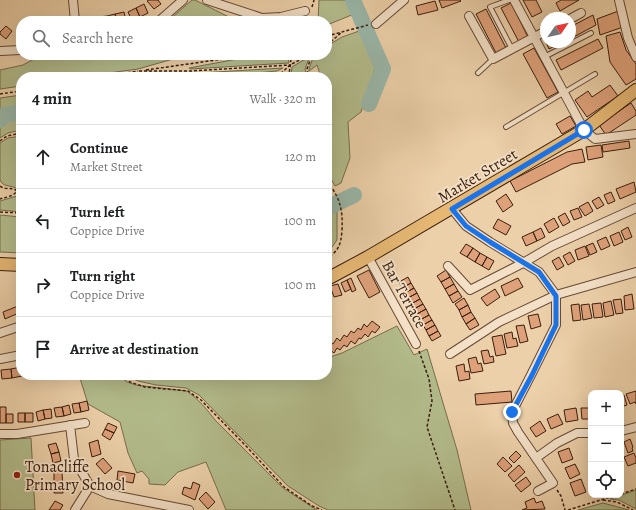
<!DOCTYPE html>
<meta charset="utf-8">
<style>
:root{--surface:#fff;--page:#f6f6f6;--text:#202124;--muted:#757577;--line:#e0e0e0}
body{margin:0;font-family:Alegreya,serif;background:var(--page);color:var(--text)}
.controls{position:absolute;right:12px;bottom:12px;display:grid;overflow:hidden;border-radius:8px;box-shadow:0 4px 16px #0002}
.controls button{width:36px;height:36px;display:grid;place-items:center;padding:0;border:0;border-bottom:1px solid var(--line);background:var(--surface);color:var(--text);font:20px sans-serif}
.compass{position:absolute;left:540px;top:12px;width:36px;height:36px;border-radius:50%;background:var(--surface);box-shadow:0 4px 16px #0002;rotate:56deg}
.stop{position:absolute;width:12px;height:12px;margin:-9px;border:3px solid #1a73e8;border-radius:50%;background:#fff}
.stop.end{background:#1a73e8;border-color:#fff;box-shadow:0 1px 4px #0008}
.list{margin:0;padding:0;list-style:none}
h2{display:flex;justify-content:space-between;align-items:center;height:52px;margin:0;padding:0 16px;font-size:17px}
h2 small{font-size:13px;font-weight:400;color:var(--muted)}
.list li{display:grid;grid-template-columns:26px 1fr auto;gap:12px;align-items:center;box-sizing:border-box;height:64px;padding:0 16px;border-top:1px solid var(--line)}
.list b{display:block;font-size:15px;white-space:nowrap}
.list p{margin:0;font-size:13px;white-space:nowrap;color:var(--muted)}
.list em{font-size:13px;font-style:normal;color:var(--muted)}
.icon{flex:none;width:22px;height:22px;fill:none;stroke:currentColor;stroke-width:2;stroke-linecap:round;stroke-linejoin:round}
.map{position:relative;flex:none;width:636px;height:510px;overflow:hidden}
.search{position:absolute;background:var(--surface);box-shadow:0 4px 16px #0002;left:16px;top:16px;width:316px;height:44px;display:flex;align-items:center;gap:10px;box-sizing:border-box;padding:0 14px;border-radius:16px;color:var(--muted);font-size:15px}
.panel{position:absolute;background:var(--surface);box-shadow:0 4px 16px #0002;left:16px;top:72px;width:316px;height:308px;border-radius:16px}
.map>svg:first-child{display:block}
.green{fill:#b3bc8c;stroke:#766d4d}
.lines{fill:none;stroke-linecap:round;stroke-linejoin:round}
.river{stroke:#99b7a9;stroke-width:16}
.building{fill:#dea17a;stroke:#3a1e0e}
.service-casing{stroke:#664a35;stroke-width:6}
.minor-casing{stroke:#664a35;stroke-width:10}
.primary-casing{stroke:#3a1e0e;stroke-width:14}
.path{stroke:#3a1e0e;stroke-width:1.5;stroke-dasharray:3 2;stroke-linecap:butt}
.service{stroke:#f3e0c7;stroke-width:4}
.minor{stroke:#f3e0c7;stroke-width:8}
.primary{stroke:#e6b874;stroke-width:12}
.route{stroke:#1a73e8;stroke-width:5}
.poi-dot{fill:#8f2418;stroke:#f3e0c7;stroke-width:1.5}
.labels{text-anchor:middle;stroke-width:3.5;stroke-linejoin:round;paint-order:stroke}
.street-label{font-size:16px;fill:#3a1e0e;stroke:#f3e0c7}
.poi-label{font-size:16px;fill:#3a1e0e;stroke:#f3e0c7;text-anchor:start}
</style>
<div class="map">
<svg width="636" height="510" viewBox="0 0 636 510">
<rect width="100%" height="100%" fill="#ecd0a9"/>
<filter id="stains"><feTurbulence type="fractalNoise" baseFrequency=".005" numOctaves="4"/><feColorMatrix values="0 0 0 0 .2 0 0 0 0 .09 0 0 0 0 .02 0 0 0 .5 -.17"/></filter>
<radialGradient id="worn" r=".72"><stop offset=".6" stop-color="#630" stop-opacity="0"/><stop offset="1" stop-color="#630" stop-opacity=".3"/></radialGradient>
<path class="green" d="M192 0H195L229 17 245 21H168Z
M319 0H348L354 14 327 25V21H318Z
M362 30 376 65 361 112 348 122 350 158 341 183 335 186 327 172V104L329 110 330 109 327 99V77H321L317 65 309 71V69L314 55H327V46L342 37Z
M41 55H187L138 69 79 77H21V86L0 89V70L23 65Z
M259 55H287L289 63 190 69 189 68Z
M310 56 305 69 306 73 297 77H291L292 67Z
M283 68 277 71 236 75 200 74 196 77H132Z
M21 95V109L3 112 0 115V98Z
M21 117V130L8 133 0 138V126L9 119Z
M21 136V212L0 210V201L17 196 19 193C16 182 4 190 0 180V143L8 138Z
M337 211V240L327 254V215Z
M0 215 21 217V253L0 252Z
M397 326 414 355 427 349 457 450 471 510H328L319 506 288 486 199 395 186 388 156 385 138 381 125 375H327V358L342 353Z
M79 375H118L127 382 136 385 187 391C198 399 207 409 215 420L283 488 317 510H226L206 462 178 472 165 485 149 484V479L142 471 137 473 128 453 120 422 88 404Z
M31 438 35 510H0V440Z
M636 490V509L619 500 610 499Z
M603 503 629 510H578Z"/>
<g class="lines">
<path class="river" d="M353 0 383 69 369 104
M0 120 5 115 21 112
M327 208 354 195"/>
</g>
<path class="building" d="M149 0H158L161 4 154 9 147 1Z
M439 0H460L461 1 442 8Z
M523 0H536L542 12 532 17Z
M561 0H579L560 11 556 3Z
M435 1 438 10 418 15 416 6Z
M511 3 528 37 519 42 501 8Z
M144 4 148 13 140 17 136 8Z
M136 8 140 17 132 21 128 12Z
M486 9 506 48 496 53 476 14Z
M621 10 623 27 600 35 597 19Z
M124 12 126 21H117L115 14Z
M115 14 117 21H108L107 16Z
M593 15 596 25 570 39V27Z
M107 16 108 21H99L98 17Z
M6 26 12 31 6 39 0 34V32Z
M620 32 626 50 636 64V79L626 85 610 62 606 36Z
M546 39V42H563L549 49 545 40Z
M598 39 603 48 561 70 556 60Z
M534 48 558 92 547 98 523 54Z
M610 85 618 96 587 117 575 100 588 91 592 97Z
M631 103 636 111V115L606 135 599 125Z
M570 116 576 126 562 134 556 124Z
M629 141 630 148 603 152 602 145Z
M601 145 603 157 588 160 586 147Z
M582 149 585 162 572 164 516 192 510 181 567 152Z
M634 182 636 192 620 199 616 189Z
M611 192 615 201 608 204 604 195Z
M506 194 513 205 503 212 496 201Z
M599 197 604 205 597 209 592 201Z
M588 202 593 211 585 216 579 207Z
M578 208 582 217 574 220 570 211Z
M565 213 570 222 563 226 558 217Z
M554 218 559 227 549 233 544 224Z
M498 219 511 226 506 235 493 228Z
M628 227 632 237 625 240 621 231Z
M541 228 545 237 537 241 533 232Z
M533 232 537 241 526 246 522 237Z
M619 232 623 242 614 246 610 236Z
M606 237 610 246 601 250 597 241Z
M593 243 597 252 590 255 586 246Z
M466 244 473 248 467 257 460 253Z
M585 246 589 256 578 260 575 250Z
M473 248 480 253 475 262 467 257Z
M570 252 575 261 568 265 563 256Z
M480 253 487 257 482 266 475 262Z
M487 257 494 261 489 270 482 266Z
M559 257 564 266 557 270 552 261Z
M369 270 380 292 369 298 357 276Z
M446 270 450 277 441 282 437 276Z
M408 277 411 283 402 288 399 282Z
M450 277 454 284 445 289 441 282Z
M351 278 356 290 352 292 347 280Z
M518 278 523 287 505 296 501 286Z
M347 280 351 289 345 292 341 283Z
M411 283 414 288 405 293 402 288Z
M338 284 342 295 334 297 330 286Z
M454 284 458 291 449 296 445 289Z
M414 288 417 293 408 298 405 293Z
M495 289 500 297 487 306 481 298Z
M458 291 462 297 453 303 449 296Z
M417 293 420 299 411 304 408 298Z
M632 294 634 309 625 310 624 296Z
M464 298 468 305 459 310 455 304Z
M420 299 423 304 414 309 411 304Z
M621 299 623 313 616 314 613 300Z
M611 301 614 315 605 317 603 303Z
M601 303 603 317 594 318 592 304Z
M423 304 426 309 417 314 414 309Z
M579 304 581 320 573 321 571 305Z
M589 304 592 318 583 320 581 305Z
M468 305 471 312 462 317 459 310Z
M18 306 21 312 5 319 3 312Z
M426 309 429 315 420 320 417 314Z
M471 312 475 318 466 324 462 317Z
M538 314 541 326 531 329 528 316Z
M429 315 432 320 423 325 420 320Z
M475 318 479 325 470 330 466 324Z
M432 320 435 325 426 330 423 325Z
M372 321 380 327 375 333 372 331 368 337 365 334 361 339 359 338 355 344 351 341 347 347 344 345 340 350 337 348 334 353 327 348V346L330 342 333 344 337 338 340 341 344 335 347 337 351 331 354 333 358 328 361 330 364 324 367 327Z
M435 325 438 331 429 336 426 330Z
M524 325 528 341 520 343 516 326Z
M438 331 441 336 432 341 429 336Z
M512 332 513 339 516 338 518 346 507 348 504 334Z
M502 335 506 354 496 356 492 337Z
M488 350 490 357 493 356 494 362 484 364 481 351Z
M476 357 478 364 481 363 483 371 471 373 468 359Z
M464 364 465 372 469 371 470 379 459 381 456 366Z
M21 367V375L22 376 12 378 11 369Z
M11 369 12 378 2 379 1 370Z
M511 391 512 402 476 405 475 394Z
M636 391V404L635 402 630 404 626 394Z
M624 395 627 405 621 407V396Z
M87 401 89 410 81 412 79 403Z
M79 403 81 412 74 413 72 404Z
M69 405 71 414 64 416 62 407Z
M0 407H6V423H0Z
M62 407 64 416 56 417 54 408Z
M576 408 578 420 566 422 564 410Z
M581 408H591V419H582Z
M51 409 52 418 45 419 43 410Z
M43 410 45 419 38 421 36 412Z
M18 413H25V422H18Z
M25 413H33V422H25Z
M6 414H13V423H6Z
M558 414 563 424 551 429 547 419Z
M540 421 546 431 536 437 530 428Z
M108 423 117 427 114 433 105 429Z
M105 429 114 433 110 440 102 435Z
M630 439 633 447 632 448 633 451 628 453 624 442Z
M98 440 101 454 92 457 89 443Z
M56 443 59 452 51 454 48 445Z
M569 448 573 459 562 463 558 452Z
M516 451 521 456 514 463 509 458Z
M59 452 61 461 53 463 51 454Z
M634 453 636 458V463L628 466 624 457Z
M503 457 512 466 505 472 497 464Z
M103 458 112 468 105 474 96 464Z
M575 464 580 474 570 479 565 468Z
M519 465 525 472 514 482 508 475Z
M118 471 135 474 133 483 117 480Z
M54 472H62L63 493H54Z
M526 477 531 484 521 492 515 485Z
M581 479 586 492 575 496 570 483Z
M193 482 200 485 195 500 182 494 184 487 191 489Z
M206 492 215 502 208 509 199 499Z
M534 498 536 503 542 501 545 509 522 510 527 508 525 502Z
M55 501 63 505 60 510H49Z"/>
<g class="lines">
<defs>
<path id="service" d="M509 0 490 7 512 49
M544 57 591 33
M478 73 493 59
M506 127 595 74"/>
<path id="minor" d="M73 0 75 21
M207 0 262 18 281 17 305 11
M514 0 584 130 595 139 636 134
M619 0 628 38 636 57
M469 16 493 59 546 31
M570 19 581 13
M159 21 183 0
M376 24 404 0
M0 51 21 50
M452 209 466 226 490 242 539 272 556 295V325L531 375 512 412 513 423 518 432 553 483 538 491
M368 257 416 344
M448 266 470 290 523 263 552 246 636 208
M0 333 21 326
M450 354 499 322 556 295 636 272
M0 359 21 355
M70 425 74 459 90 486 108 494 189 510
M621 431 636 427
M0 434H17L85 423
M536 458 557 443 577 433H591
M75 510 90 486"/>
<path id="primary" d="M0 264 21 265
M327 278H329L368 257 584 130 636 90"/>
</defs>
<use href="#service" class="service-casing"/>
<use href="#minor" class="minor-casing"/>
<use href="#primary" class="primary-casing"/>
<path class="path" d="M312 7 314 0
M327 36 368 25
M327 45 342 32
M146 70 251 55
M139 71H190L290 65
M308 74 307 69 312 55
M103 77 138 71
M277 77 290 65 309 55
M289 77C289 69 292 63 290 55
M0 94 21 91
M0 141 7 136 21 133
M327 181C340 198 343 209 342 230 341 244 339 251 327 258
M0 186C7 191 12 186 17 191 13 197 6 197 0 199
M0 212 21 213
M419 351 429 379 432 401 427 427 455 510
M121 375 130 382 145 387 188 391 201 400 247 447 284 487 312 506 322 510
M557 490 561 496 565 510
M621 494 636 489
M603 500 617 502 633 510
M568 510 617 495"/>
<use href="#service" class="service"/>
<use href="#minor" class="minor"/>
<use href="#primary" class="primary"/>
</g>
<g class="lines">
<path class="route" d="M512 412 532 375 556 325V296L539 272 490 242 466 226 452 209 584 130"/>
</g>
<circle class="poi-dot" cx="17" cy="475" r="4"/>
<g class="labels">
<g class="street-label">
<text transform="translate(477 175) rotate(-31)" y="6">Market Street</text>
<text transform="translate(405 294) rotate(61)" y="6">Bar Terrace</text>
</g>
<g class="poi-label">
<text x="25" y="472">Tonacliffe<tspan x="25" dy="18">Primary School</tspan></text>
</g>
</g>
<rect width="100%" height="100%" filter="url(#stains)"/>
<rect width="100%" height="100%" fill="url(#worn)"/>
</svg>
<div class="controls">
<button>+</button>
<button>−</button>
<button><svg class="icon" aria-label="locate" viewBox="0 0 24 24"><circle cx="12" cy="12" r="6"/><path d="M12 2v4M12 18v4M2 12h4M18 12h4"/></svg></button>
</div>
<svg class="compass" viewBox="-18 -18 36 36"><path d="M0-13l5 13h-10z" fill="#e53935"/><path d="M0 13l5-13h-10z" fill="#757577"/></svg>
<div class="stop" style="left:584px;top:130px"></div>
<div class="stop end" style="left:512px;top:412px"></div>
<div class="search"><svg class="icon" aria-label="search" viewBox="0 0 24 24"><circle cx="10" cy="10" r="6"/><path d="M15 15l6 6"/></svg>Search here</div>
<section class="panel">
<h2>4 min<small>Walk · 320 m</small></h2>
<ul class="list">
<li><svg class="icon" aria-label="ahead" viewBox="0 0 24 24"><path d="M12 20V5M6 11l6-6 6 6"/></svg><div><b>Continue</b><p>Market Street</p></div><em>120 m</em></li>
<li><svg class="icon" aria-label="left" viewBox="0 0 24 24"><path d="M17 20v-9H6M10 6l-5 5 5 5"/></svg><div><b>Turn left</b><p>Coppice Drive</p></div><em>100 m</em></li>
<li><svg class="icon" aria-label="right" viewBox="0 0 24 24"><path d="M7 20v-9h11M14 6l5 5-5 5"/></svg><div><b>Turn right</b><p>Coppice Drive</p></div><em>100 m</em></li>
<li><svg class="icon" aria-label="arrive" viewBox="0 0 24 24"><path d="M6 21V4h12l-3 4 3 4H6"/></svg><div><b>Arrive at destination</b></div></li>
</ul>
</section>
</div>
